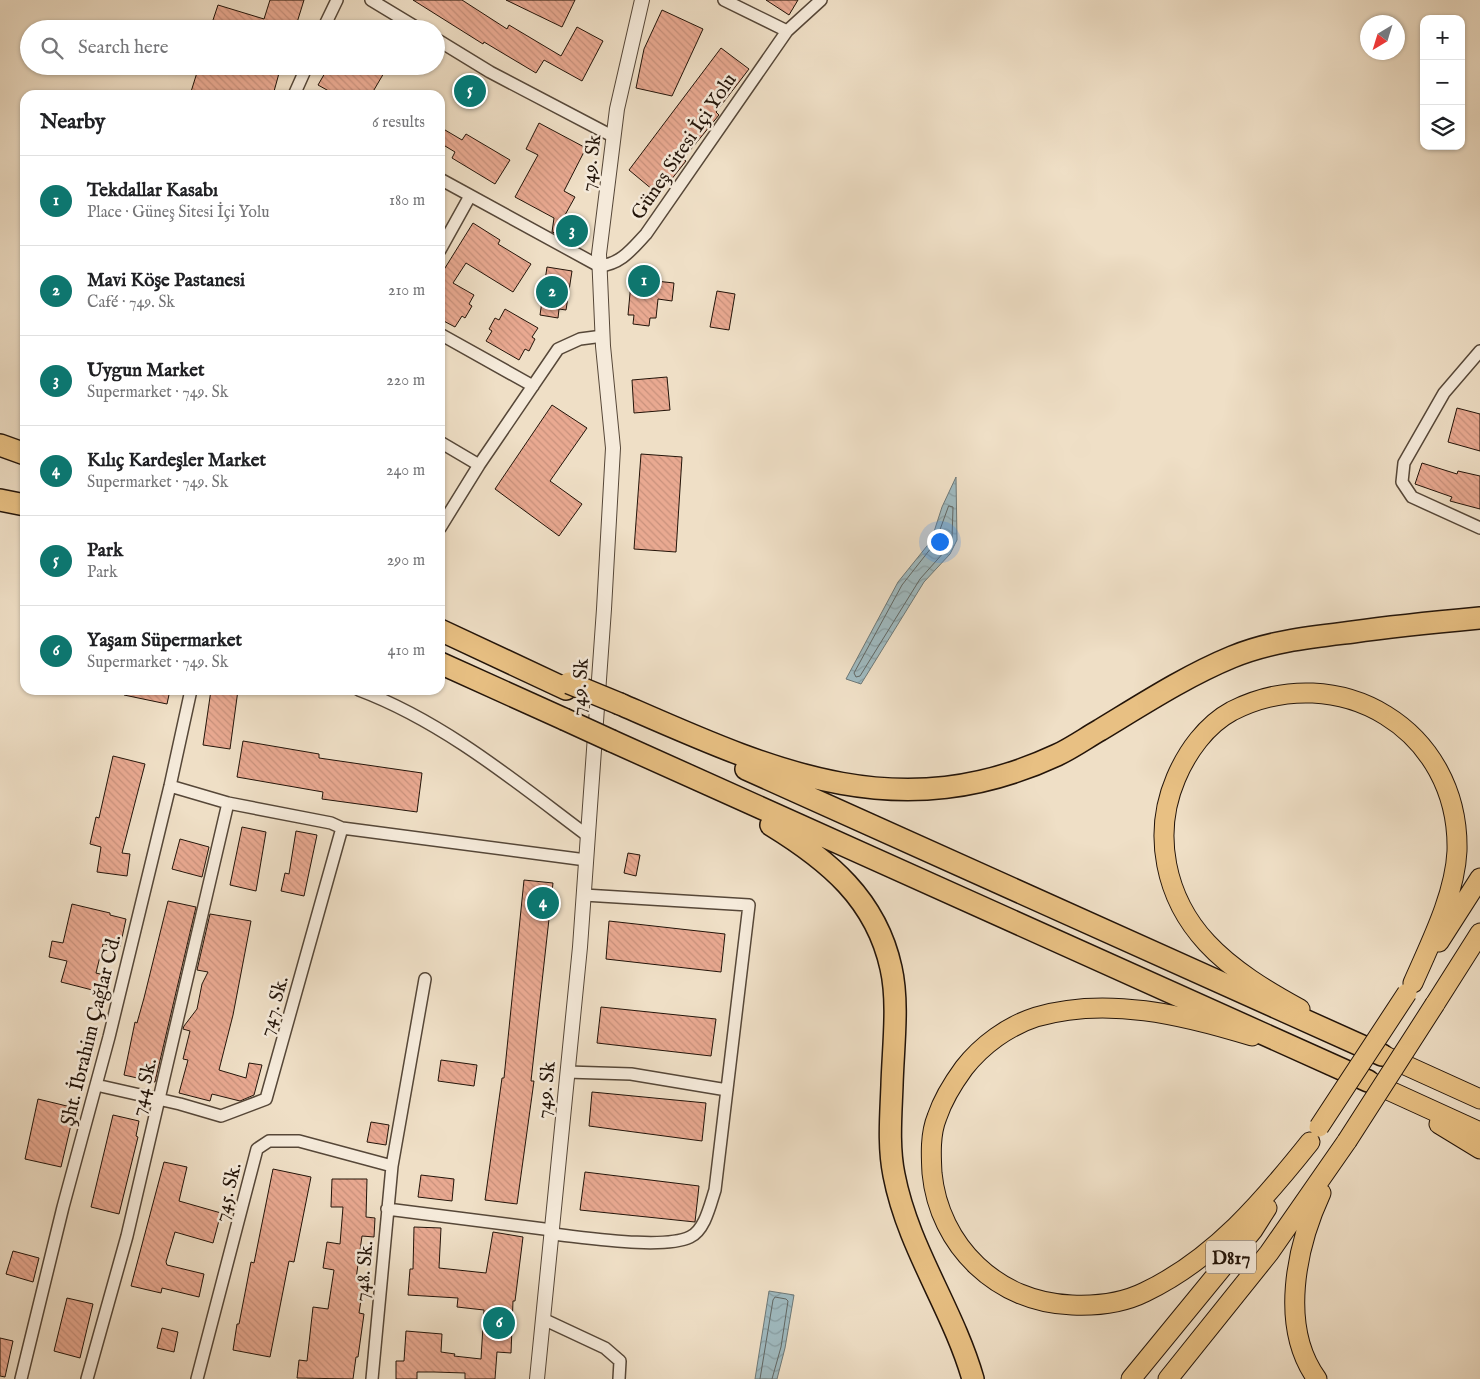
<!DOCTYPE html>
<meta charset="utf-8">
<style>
:root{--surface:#fff;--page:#f2f2f2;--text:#202124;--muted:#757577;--line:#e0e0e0;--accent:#0f766e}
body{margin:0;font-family:"IM FELL English",serif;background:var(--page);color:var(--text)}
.controls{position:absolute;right:15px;top:15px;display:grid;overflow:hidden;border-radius:10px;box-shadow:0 1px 4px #0004}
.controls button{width:45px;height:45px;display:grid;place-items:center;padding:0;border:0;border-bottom:1px solid var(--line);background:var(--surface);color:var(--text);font:25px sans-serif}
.compass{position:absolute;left:1360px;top:15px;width:45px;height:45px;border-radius:50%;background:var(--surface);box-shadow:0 1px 4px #0004;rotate:218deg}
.you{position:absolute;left:939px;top:541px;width:18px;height:18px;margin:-12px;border:4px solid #fff;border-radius:50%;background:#1a73e8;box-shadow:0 0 0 8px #1a73e833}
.badge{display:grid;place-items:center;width:32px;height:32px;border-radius:50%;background:var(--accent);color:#fff;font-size:16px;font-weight:700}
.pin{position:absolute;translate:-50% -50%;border:2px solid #fff;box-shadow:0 1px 5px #0006}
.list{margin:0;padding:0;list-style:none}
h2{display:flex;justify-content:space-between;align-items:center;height:65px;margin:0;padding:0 20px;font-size:21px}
h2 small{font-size:16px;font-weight:400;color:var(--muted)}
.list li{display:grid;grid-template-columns:32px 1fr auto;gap:15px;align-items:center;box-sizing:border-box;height:90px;padding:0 20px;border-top:1px solid var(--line)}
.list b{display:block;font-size:19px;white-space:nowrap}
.list p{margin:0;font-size:16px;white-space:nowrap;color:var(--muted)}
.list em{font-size:16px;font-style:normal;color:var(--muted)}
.icon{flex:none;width:28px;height:28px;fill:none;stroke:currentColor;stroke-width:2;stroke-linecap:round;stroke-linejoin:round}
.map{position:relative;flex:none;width:1480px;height:1379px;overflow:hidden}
.search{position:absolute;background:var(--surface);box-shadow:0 1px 4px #0004;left:20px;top:20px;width:425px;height:55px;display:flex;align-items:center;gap:12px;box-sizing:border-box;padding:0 18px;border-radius:28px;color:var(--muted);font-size:19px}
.panel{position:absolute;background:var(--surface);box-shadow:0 1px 4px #0004;left:20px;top:90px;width:425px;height:605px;border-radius:15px}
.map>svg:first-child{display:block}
.water{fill:url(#water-waves);stroke:#6d7877}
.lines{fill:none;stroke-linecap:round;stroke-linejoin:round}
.shore{stroke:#616764;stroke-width:1}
.building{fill:url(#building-back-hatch);stroke:#231409}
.minor-casing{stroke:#564738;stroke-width:14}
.tertiary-casing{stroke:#564738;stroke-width:16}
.trunk-casing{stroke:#231409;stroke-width:21}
.motorway-casing{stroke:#231409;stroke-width:24}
.minor{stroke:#f5eada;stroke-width:11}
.tertiary{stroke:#f5eada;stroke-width:14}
.trunk{stroke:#e8c083;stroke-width:19}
.motorway{stroke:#e8c083;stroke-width:21}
.trunk-bridge-casing{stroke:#231409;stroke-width:21;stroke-linecap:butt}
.motorway-bridge-casing{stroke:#231409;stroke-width:24;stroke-linecap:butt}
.trunk-bridge{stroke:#e8c083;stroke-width:19}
.motorway-bridge{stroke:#e8c083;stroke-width:21}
.labels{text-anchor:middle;stroke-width:5;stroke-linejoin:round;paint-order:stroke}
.shield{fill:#f5eada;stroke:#625448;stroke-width:1}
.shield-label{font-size:19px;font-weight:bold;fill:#231409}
.street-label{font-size:20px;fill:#231409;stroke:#f5eada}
</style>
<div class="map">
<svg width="1480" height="1379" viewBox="0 0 1480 1379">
<defs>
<pattern id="water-waves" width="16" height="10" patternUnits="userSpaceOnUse" patternTransform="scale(1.25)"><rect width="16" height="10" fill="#9fbac0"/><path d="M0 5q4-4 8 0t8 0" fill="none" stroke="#899fa4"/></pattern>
<pattern id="building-back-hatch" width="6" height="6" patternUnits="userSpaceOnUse" patternTransform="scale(1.25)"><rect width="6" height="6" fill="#e9a991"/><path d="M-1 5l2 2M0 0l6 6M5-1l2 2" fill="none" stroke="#c8917c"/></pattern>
</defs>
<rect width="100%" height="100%" fill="#efdfc6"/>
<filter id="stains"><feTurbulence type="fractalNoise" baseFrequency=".004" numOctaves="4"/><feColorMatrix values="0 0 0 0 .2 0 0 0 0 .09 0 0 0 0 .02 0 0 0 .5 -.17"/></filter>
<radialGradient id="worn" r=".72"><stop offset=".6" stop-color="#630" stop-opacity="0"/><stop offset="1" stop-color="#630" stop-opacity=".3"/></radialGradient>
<path class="water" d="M956 477 957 540 950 554 924 582 861 684 846 679 898 582 931 541 942 507Z
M769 1291 794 1295 785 1348 777 1379H755Z"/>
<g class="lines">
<path class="shore" d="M949 506 953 507 952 539 945 551 920 579 860 676 856 677 854 673 902 585 935 543Z
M760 1379 773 1300 775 1297 786 1299 788 1301 781 1347 772 1379"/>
</g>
<path class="building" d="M270 0H304L295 29H210L218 5 264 19Z
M413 0H462L507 29 509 25 561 56 577 27 603 41 582 81 544 60 536 73 484 42 483 44Z
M506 0H575L562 27Z
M766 0H798L789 15Z
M662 10 703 29 672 96 636 88 644 49Z
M721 48 749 69 716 112 719 115 683 159 686 161 659 195 629 170Z
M199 66H281L273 95H190Z
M329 66H388L371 95H336L318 85Z
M539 123 586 148 564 191 575 197 555 233 552 232 554 218 515 197 538 155 526 149Z
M440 127 462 140 466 134 510 160 495 184 452 158 455 152 440 143Z
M473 223 500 240 498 244 531 264 513 292 466 263 453 283 474 295 469 304 472 306 465 318 462 316 455 327 440 319V276Z
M547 267 572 271 566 310 559 309 558 318 540 315Z
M632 272 656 274V281L674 283 672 301 658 299 656 318H650L649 326 633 324 634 315H628Z
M717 291 735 294 729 330 710 327Z
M505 309 538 328 532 337 535 339 529 351 525 349 519 360 486 341 492 331 489 329 495 318 499 320Z
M667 377 670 410 634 413 632 380Z
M552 405 587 428 550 481 582 504 559 536 495 489Z
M1457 408 1480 414V451L1448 442Z
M641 454 682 457 676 552 634 549Z
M1422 463 1457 474 1458 471 1480 476V509L1450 501 1452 497 1415 484Z
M124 690H170L167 704 124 695Z
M211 690H238L230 749 203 745Z
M243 741 319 754V758L422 773 417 812 322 799 323 792 237 777Z
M113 756 145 764 122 853 130 854 127 876 97 872 101 847 90 844 96 817 99 818Z
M242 827 266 832 256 891 230 885Z
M296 831 317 835 304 896 281 891 285 873 289 874Z
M180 839 209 847 202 877 172 869Z
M628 853 640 855 636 876 624 873Z
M524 880 553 883 531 1081H534L517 1204 485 1200 502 1078H504Z
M168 901 196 907 155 1082 124 1075 135 1022 137 1023 144 998Z
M72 904 110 913V915L126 919 120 947 103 944 96 973 108 976 104 993 61 982 67 961 49 957 52 941 63 943Z
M210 914 251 921 233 1015 219 1070 246 1078 249 1063 262 1065 254 1095 240 1101 212 1094 210 1101 179 1093 188 1060 183 1059 190 1031 183 1029 184 1026 197 1009 202 984 208 972 197 970Z
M609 921 725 934 721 972 606 959Z
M601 1007 716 1019 711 1056 597 1043Z
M441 1060 477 1065 474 1086 438 1081Z
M592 1092 706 1103 702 1141 589 1126Z
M38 1099 75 1108 61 1167 25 1159Z
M113 1115 139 1121 136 1136 138 1137 119 1214 91 1207Z
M371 1122 389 1125 386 1145 367 1142Z
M164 1162 187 1167 179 1201 221 1213 213 1243 175 1232 166 1262 167 1265 204 1274 199 1297 162 1288 161 1293 131 1286Z
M273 1169 311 1177 294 1262 289 1261 270 1357 233 1350 237 1324H239L251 1262 254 1263Z
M585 1172 699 1186 695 1222 580 1210Z
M421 1175 454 1179 452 1201 418 1197Z
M332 1179H367L366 1217 375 1218 374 1237 362 1236 356 1279 364 1281 359 1313 364 1314 358 1357H356L353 1379 297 1378 299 1360 307 1361 313 1307 328 1309 334 1270 323 1268 327 1242 340 1244 343 1207H331Z
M414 1227 441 1228 439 1268 486 1273 493 1232 523 1237 515 1301H513L511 1353 497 1352 495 1379H465V1373L434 1372H417V1379H396V1361H404L406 1331 442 1334 441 1352 455 1354 454 1356 481 1359 484 1310 457 1307 458 1298 408 1295 410 1269H413Z
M13 1251 39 1258 33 1282 6 1274Z
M67 1298 93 1304 80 1358 54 1351Z
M162 1328 178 1332 174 1352 157 1348Z
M0 1338 13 1341 5 1377 0 1376Z"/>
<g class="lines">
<defs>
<path id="minor" d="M371 0 419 29
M724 0 787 31
M323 29 337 0
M436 39 490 72 614 137
M294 95 307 66
M440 179 599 266C621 264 631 250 646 234L787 31 821 0
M440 250 470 196
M440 334 533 386
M1480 351 1444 393 1404 463 1402 482 1412 497 1480 528
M440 442 479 465
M440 528 479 465 558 349 580 339 603 336
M359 690C444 722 516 782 588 836
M342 828 586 860
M567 1072 631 1074 727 1090
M96 1085 180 1104 221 1116 266 1099 342 828 331 823 228 803 170 786
M387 1209 552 1230
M551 1234C583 1237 663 1250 690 1237 705 1230 710 1205 715 1190L749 905 584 895
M543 1319 605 1348 620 1361 619 1379
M21 1379 63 1207 109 1037 170 786 191 690
M87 1379 127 1236 228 803
M197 1379 257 1149 269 1141H299L392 1166
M372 1379 392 1166 425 979"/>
<path id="tertiary" d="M537 1379 580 947 604 609 613 448 603 346 599 254 617 109 642 0"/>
<path id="trunk" d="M1439 942 1480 878
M1435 1004 1480 933
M1300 1009C1267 991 1232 970 1207 943 1165 898 1152 834 1176 778 1187 752 1206 725 1232 711 1339 657 1460 730 1457 851 1455 895 1430 944 1413 983
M1252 1036C1184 1015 1106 996 1036 1017 1008 1026 982 1045 964 1068 953 1083 943 1099 937 1117 930 1134 931 1155 932 1173 939 1246 998 1303 1072 1305 1095 1306 1123 1303 1145 1292 1214 1259 1263 1201 1310 1142
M1383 1055 1480 1099
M1366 1080 1480 1132
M1439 1124 1480 1149
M1131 1379 1253 1230 1267 1208
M1168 1379 1269 1253 1347 1141
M1317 1379C1279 1327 1296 1247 1321 1193"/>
<path id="motorway" d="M0 445 25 454
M0 500 25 505
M440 630 566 689
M440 663 564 719
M620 704C769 769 896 830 1057 755 1072 748 1086 738 1100 730 1143 704 1186 676 1232 657 1271 641 1312 637 1353 632 1395 626 1437 622 1480 618
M612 741 1368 1081
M746 769 1382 1055
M771 825C828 860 876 899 891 968 899 1003 893 1048 892 1085 891 1114 888 1146 894 1175 908 1248 953 1309 973 1379"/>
</defs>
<use href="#minor" class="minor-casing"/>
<use href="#tertiary" class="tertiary-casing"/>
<use href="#trunk" class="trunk-casing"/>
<use href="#motorway" class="motorway-casing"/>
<use href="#minor" class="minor"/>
<use href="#tertiary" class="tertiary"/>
<use href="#trunk" class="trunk"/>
<use href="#motorway" class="motorway"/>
<defs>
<path id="trunk-bridge" d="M1319 1127 1407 993
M1347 1141 1435 1004"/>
<path id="motorway-bridge" d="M569 683 620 704
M564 719 612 741"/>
</defs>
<use href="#trunk-bridge" class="trunk-bridge-casing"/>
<use href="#motorway-bridge" class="motorway-bridge-casing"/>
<use href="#trunk-bridge" class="trunk-bridge"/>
<use href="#motorway-bridge" class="motorway-bridge"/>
</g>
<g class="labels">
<rect class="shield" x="1206" y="1240.5" width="50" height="33" rx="4"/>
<g class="shield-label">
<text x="1231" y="1264">D817</text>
</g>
<g class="street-label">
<text transform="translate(683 146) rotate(-56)" y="7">Güneş Sitesi İçi Yolu</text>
<text transform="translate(590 163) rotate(-83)" y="7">749. Sk</text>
<text transform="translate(579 687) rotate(-86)" y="7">749. Sk</text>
<text transform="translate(273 1006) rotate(-74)" y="7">747. Sk.</text>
<text transform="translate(90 1030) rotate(-76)" y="7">Şht. İbrahim Çağlar Cd.</text>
<text transform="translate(143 1087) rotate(-77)" y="7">744 Sk.</text>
<text transform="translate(545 1090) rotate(-84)" y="7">749. Sk</text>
<text transform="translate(227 1192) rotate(-76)" y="7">745. Sk.</text>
<text transform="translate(363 1271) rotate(-85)" y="7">748. Sk.</text>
</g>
</g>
<rect width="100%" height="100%" filter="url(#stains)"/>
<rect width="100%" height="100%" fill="url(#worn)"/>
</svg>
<div class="controls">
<button>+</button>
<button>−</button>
<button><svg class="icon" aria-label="layers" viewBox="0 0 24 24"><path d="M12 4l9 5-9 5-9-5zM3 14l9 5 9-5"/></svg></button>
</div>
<svg class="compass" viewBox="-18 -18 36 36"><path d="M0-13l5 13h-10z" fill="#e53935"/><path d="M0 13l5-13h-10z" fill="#757577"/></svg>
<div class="you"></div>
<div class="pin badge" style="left:644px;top:281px">1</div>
<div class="pin badge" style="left:552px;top:292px">2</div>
<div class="pin badge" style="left:572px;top:231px">3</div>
<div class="pin badge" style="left:543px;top:903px">4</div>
<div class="pin badge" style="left:470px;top:91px">5</div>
<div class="pin badge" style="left:499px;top:1323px">6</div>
<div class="search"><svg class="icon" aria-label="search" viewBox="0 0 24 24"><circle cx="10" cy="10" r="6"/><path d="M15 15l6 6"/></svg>Search here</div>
<section class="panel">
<h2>Nearby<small>6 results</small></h2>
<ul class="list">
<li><span class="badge">1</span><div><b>Tekdallar Kasabı</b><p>Place · Güneş Sitesi İçi Yolu</p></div><em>180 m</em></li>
<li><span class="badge">2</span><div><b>Mavi Köşe Pastanesi</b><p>Café · 749. Sk</p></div><em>210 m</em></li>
<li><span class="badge">3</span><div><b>Uygun Market</b><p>Supermarket · 749. Sk</p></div><em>220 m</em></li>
<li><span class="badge">4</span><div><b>Kılıç Kardeşler Market</b><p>Supermarket · 749. Sk</p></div><em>240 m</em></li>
<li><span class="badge">5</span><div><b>Park</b><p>Park</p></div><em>290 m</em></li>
<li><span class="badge">6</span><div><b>Yaşam Süpermarket</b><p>Supermarket · 749. Sk</p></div><em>410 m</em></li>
</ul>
</section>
</div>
